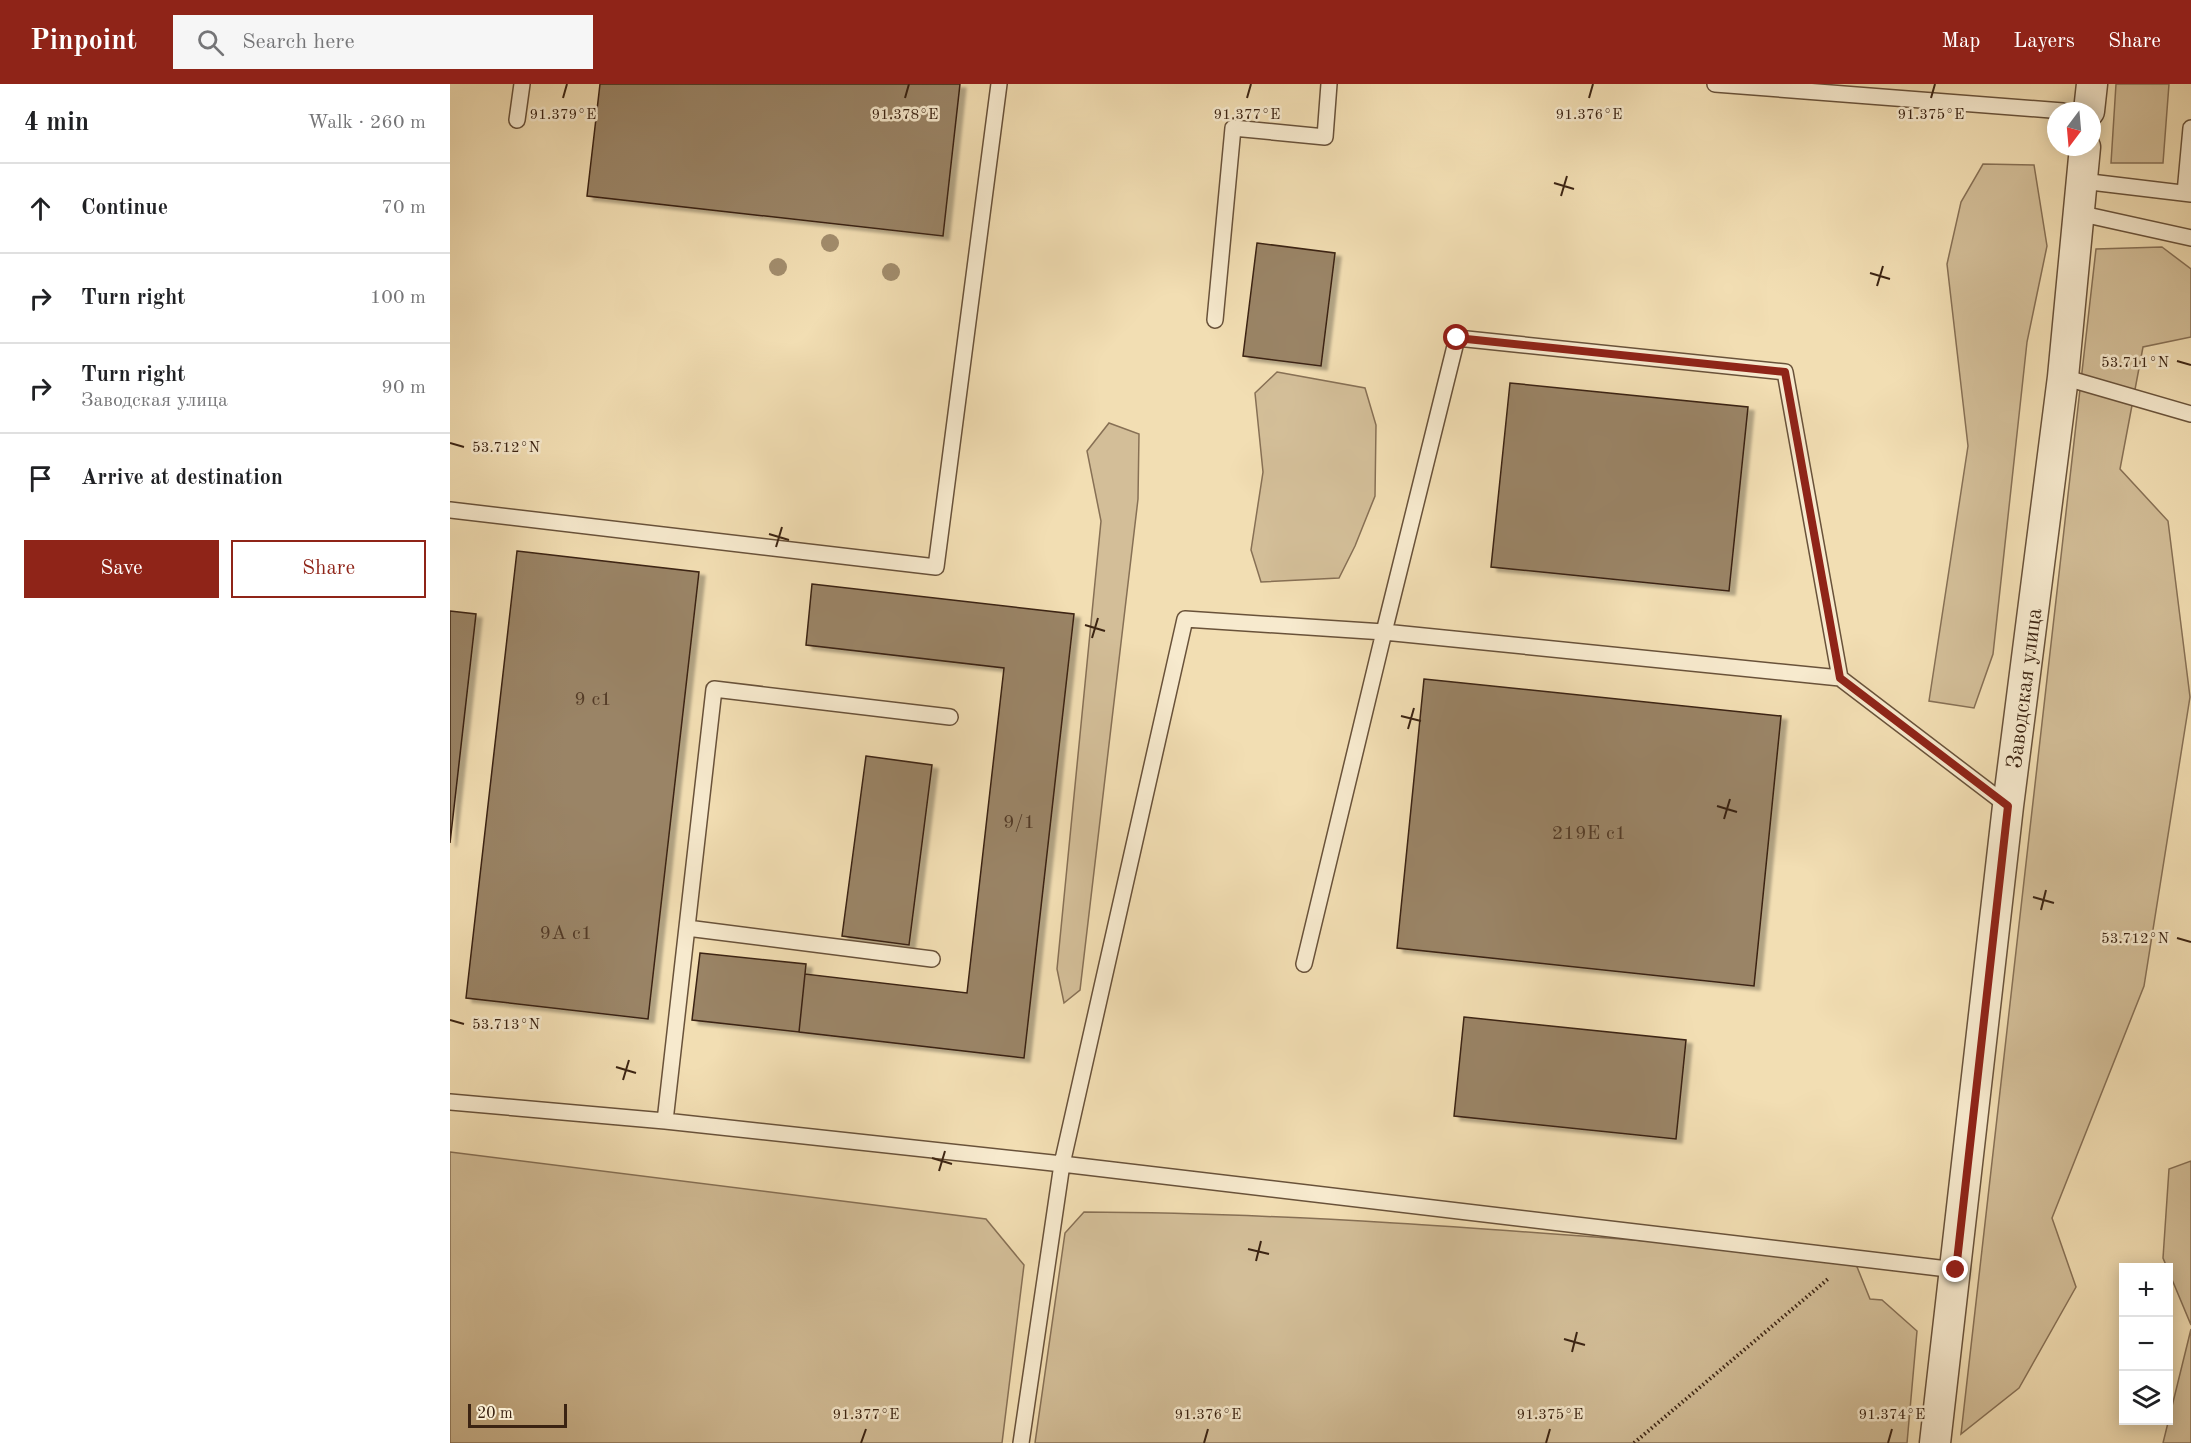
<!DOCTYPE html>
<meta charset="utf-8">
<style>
:root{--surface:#fff;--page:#f6f6f6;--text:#202124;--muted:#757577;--line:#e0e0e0;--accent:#8f2418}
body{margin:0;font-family:"Old Standard TT",serif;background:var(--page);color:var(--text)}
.controls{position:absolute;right:18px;bottom:18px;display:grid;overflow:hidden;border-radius:0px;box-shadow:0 3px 15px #0003}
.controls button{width:54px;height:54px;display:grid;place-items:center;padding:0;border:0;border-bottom:2px solid var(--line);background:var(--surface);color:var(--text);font:30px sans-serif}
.compass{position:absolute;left:1597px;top:18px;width:54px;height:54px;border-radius:50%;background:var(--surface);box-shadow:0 3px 15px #0003;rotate:196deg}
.scale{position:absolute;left:18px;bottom:15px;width:99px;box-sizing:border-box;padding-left:6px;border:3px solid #3b2312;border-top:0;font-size:16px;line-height:21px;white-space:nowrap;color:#3b2312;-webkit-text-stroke:4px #f7eace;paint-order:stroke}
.stop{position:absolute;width:18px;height:18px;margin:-14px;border:4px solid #8f2418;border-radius:50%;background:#fff}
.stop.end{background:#8f2418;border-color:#fff;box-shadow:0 2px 6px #0008}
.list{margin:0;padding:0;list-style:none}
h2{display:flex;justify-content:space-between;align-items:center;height:78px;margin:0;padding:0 24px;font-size:26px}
h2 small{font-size:20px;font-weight:400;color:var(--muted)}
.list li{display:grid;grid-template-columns:39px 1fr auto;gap:18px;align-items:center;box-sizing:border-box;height:90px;padding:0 24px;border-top:2px solid var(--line)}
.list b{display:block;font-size:22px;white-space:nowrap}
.list p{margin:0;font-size:20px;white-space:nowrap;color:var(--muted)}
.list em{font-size:20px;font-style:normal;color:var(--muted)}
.actions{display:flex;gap:12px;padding:18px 24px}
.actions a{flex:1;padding:14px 0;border:2px solid var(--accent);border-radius:0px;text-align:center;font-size:21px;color:var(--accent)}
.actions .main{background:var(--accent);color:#fff}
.icon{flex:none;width:33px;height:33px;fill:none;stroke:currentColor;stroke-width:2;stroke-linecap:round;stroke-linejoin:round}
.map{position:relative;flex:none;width:1741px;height:1359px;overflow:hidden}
header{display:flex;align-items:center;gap:36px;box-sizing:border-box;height:84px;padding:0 30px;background:var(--accent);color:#fff}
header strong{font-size:28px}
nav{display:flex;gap:33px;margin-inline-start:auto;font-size:21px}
.search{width:420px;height:54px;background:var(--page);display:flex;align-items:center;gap:15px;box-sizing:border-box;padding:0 21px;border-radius:0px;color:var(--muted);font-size:22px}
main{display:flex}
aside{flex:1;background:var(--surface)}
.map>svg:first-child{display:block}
.green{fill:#d3be98;stroke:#877055;stroke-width:1.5}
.building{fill:#9a8466;stroke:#3b2312;stroke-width:1.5;filter:url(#shadow)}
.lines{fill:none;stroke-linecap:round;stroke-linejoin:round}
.service-casing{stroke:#69523a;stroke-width:18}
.minor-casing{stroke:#69523a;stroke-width:33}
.path{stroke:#3b2312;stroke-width:4;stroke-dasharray:1.5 3;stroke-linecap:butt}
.service{stroke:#f7eace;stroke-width:15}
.minor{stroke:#f7eace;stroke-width:30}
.tree{fill:#a28d6d}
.route{stroke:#8f2418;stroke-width:8}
.ticks{fill:none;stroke:#3b2312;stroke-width:2}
.labels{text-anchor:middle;stroke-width:5;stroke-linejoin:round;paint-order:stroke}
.number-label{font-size:20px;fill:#533b27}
.street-label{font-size:22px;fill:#3b2312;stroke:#f7eace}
.ticks-label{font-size:15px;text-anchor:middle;fill:#3b2312;stroke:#f7eace;stroke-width:5;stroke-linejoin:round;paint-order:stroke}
</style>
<header>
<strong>Pinpoint</strong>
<div class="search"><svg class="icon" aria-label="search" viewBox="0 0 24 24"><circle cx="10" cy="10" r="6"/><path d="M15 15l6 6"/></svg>Search here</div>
<nav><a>Map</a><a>Layers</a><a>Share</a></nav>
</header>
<main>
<aside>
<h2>4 min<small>Walk · 260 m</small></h2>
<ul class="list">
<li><svg class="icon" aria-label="ahead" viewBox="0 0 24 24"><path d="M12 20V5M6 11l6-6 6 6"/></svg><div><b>Continue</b></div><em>70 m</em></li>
<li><svg class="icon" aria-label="right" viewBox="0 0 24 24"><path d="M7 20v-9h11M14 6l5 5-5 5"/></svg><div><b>Turn right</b></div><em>100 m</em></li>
<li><svg class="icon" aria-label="right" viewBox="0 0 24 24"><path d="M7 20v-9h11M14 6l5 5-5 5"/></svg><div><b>Turn right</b><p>Заводская улица</p></div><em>90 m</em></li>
<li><svg class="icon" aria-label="arrive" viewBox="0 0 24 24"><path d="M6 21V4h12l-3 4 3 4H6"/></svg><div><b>Arrive at destination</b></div></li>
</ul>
<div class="actions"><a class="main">Save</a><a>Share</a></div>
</aside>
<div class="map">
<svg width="1741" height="1359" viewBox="0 0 1741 1359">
<defs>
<filter id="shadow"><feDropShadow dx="6" dy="4" stdDeviation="1.5" flood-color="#0004"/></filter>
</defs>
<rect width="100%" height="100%" fill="#f2deb3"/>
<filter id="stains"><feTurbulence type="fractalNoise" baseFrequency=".00333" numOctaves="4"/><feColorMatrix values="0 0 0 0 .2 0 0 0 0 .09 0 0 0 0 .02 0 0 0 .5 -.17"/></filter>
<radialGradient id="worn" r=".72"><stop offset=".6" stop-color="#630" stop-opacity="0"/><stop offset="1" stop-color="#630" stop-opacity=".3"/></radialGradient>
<path class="green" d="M1666 0H1719L1713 79H1661Z
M1533 80 1584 81 1597 162 1577 258 1543 570 1524 624 1479 617 1518 362 1497 180 1511 118Z
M1712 163 1741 185V253L1693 263 1670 385 1718 437 1740 613 1694 902 1602 1134 1626 1203 1569 1304 1511 1350 1646 165Z
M827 288 915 304 926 341 925 412 905 462 889 494 811 498 801 466 813 388 805 309Z
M659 339 689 350 688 415 630 906 614 919 607 885 651 437 637 367Z
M0 1068 536 1135 574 1181 552 1359H0Z
M1741 1077V1241L1713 1174 1719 1085Z
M634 1128C890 1129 1148 1154 1403 1173L1420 1215 1432 1216 1467 1247 1457 1359H585L615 1149Z
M1741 1245V1359H1713Z"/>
<path class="building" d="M150 0H510L493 152 137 112Z
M807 159 885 169 871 282 793 272Z
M1060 299 1298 323 1279 507 1041 483Z
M67 467 249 488 198 935 16 914Z
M362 500 624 530 574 974 349 948 355 890 517 909 554 584 356 561Z
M0 527 26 530 0 759Z
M974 595 1331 632 1304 902 947 864Z
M416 672 482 681 459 861 392 852Z
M250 869 356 880 349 948 242 936Z
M1014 933 1236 956 1226 1055 1004 1032Z"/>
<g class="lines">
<defs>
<path id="service" d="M1265 0 1613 27
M67 36 72 0
M1632 97 1741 110
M1735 109 1741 44
M1628 129 1741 154
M765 236 783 44 875 53 879 0
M1613 293 1741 330
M0 426 486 483 549 0
M1390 594 1335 288 1007 254 934 548 1390 594 1558 722
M237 844 482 875
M0 1018 215 1037 612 1080 1506 1186
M215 1037 264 605 500 633
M571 1359 612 1080 735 535 934 548 854 880"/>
<g id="minor">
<path d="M1639 27 1642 0"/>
<path id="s1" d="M1485 1359 1558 722 1613 293 1635 63"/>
</g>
</defs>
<use href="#service" class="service-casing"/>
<use href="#minor" class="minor-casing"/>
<path class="path" d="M1184 1359 1378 1195"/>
<use href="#service" class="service"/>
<use href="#minor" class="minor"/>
</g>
<g class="tree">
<circle cx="380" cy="159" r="9"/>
<circle cx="328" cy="183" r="9"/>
<circle cx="441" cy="188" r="9"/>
</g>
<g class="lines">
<path class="route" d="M1007 254 1335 288 1390 594 1558 722 1506 1186"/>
</g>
<path class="ticks" d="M113 14 117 0M455 14 459 0M797 14 801 0M1139 14 1143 0M1481 14 1485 0M1104 99 1124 105M1111 112 1117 92M1420 189 1440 195M1427 202 1433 182M1727 277 1741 281M0 359 14 363M319 450 339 456M326 463 332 443M635 541 655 547M642 554 648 534M951 632 971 637M958 645 964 624M1267 722 1287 728M1274 735 1280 715M1583 813 1604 819M1591 826 1596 806M1727 854 1741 858M0 936 14 940M166 983 186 989M173 996 179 976M482 1074 502 1080M489 1087 495 1067M798 1165 819 1170M806 1177 811 1157M1114 1255 1135 1261M1122 1268 1127 1248M411 1359 416 1345M754 1359 758 1345M1096 1359 1100 1345M1438 1359 1442 1345"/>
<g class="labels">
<g class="number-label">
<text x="143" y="621">9 с1</text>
<text x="569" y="744">9/1</text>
<text x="1139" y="755">219Е с1</text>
<text x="116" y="855">9А с1</text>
</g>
<g class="street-label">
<text dy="8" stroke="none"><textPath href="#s1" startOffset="760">Заводская улица</textPath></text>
</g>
</g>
<g class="ticks-label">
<text x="113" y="35">91.379°E</text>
<text x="455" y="35">91.378°E</text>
<text x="797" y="35">91.377°E</text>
<text x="1139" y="35">91.376°E</text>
<text x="1481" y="35">91.375°E</text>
<text x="1685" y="283">53.711°N</text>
<text x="56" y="368">53.712°N</text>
<text x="1685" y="859">53.712°N</text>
<text x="56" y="945">53.713°N</text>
<text x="416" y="1335">91.377°E</text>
<text x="758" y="1335">91.376°E</text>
<text x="1100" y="1335">91.375°E</text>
<text x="1442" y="1335">91.374°E</text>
</g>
<rect width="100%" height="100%" filter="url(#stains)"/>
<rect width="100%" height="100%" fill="url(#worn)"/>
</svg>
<div class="controls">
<button>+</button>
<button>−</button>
<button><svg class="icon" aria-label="layers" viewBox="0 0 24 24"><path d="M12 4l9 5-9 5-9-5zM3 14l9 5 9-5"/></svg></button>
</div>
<svg class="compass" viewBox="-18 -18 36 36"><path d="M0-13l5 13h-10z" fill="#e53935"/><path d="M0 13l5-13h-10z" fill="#757577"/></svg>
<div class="scale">20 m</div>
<div class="stop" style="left:1007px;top:254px"></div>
<div class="stop end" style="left:1506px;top:1186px"></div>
</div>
</main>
